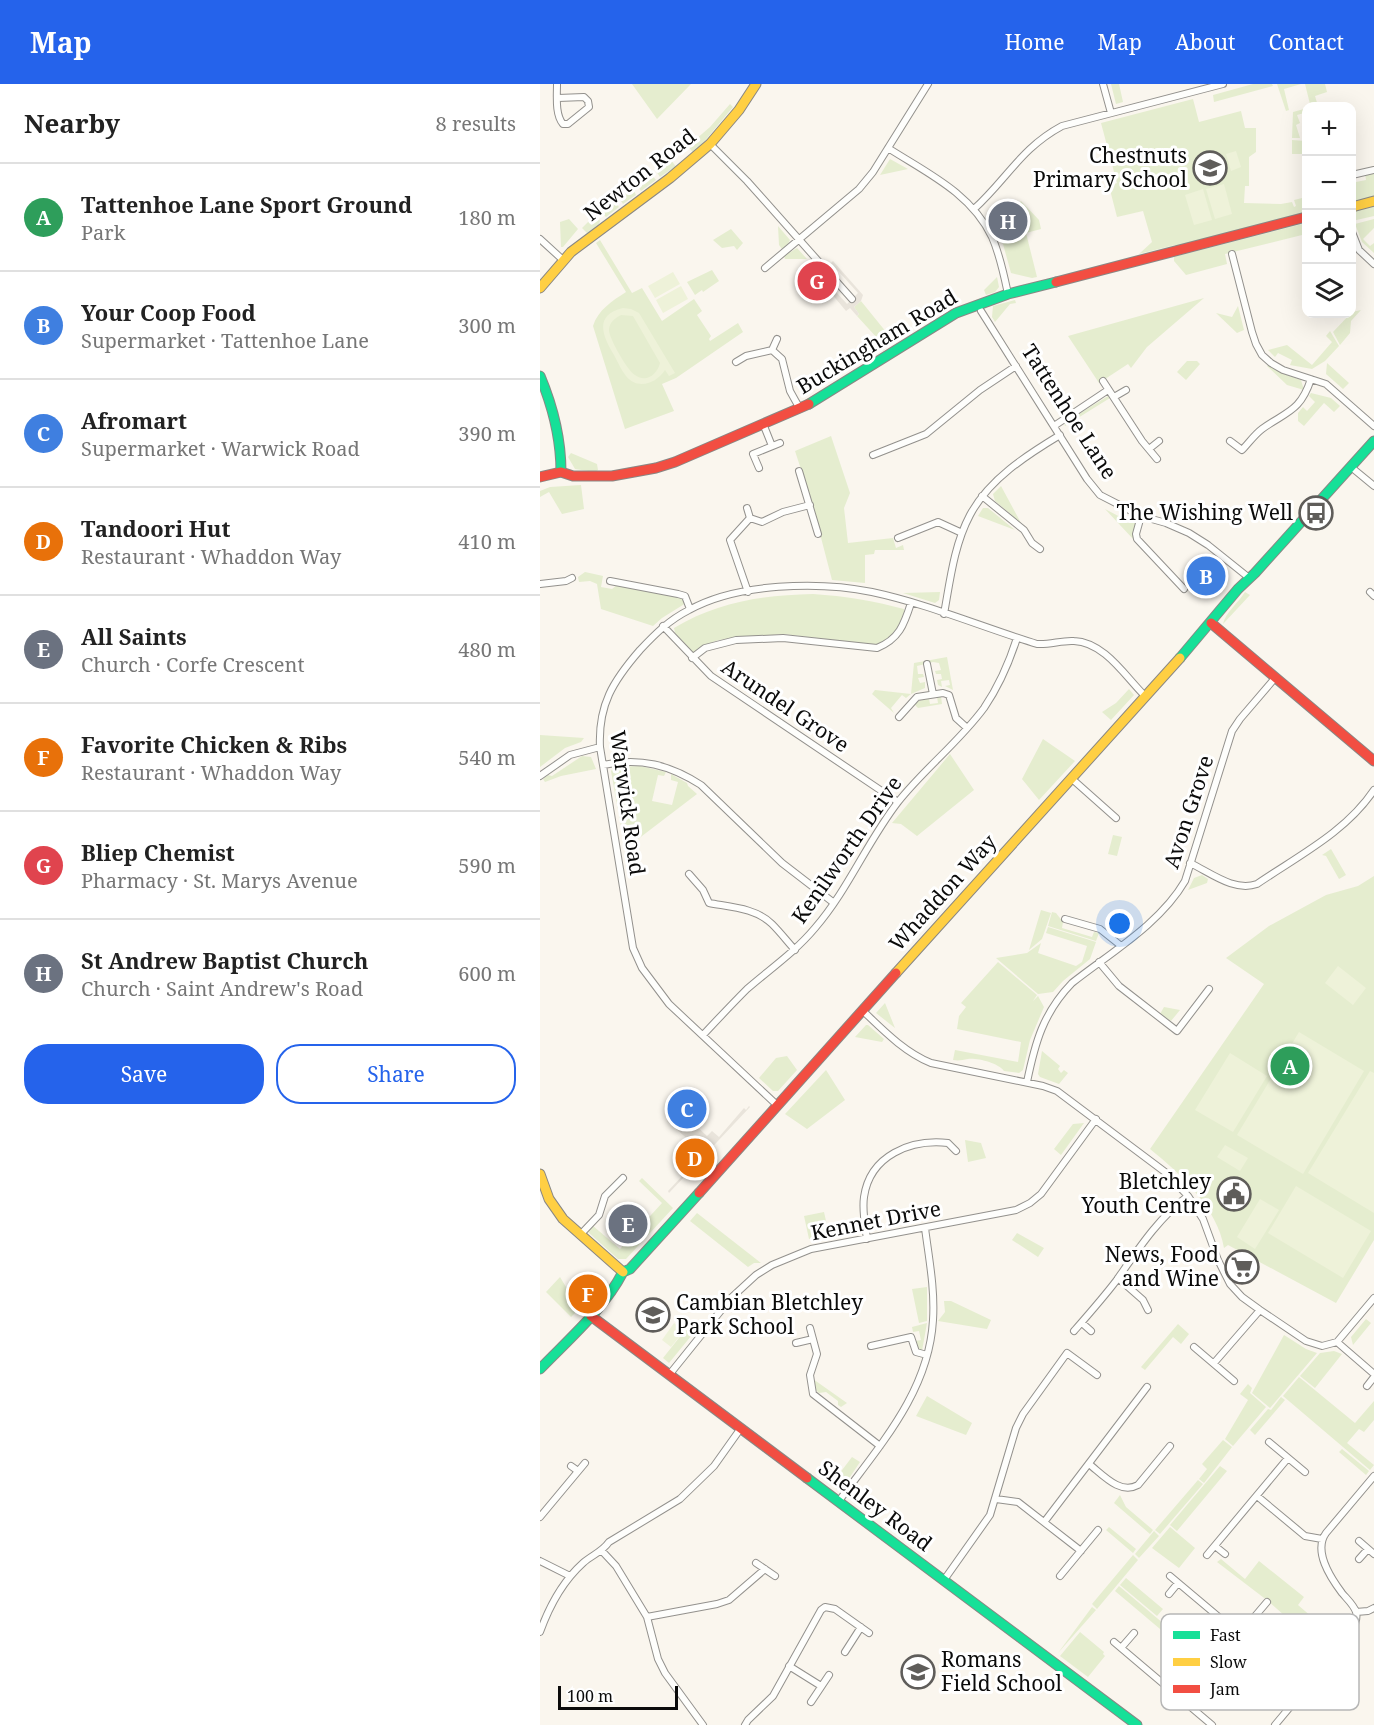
<!DOCTYPE html>
<meta charset="utf-8">
<style>
:root{--surface:#fff;--page:#f6f6f6;--text:#222;--muted:#767676;--line:#e0e0e0;--accent:#2563eb}
body{margin:0;font-family:"Noto Serif",serif;background:var(--page);color:var(--text)}
.controls{position:absolute;right:18px;top:18px;display:grid;overflow:hidden;border-radius:12px;box-shadow:0 6px 24px #0002}
.controls button{width:54px;height:54px;display:grid;place-items:center;padding:0;border:0;border-bottom:2px solid var(--line);background:var(--surface);color:var(--text);font:30px sans-serif}
.scale{position:absolute;left:18px;bottom:15px;width:120px;box-sizing:border-box;padding-left:6px;border:3px solid #0b0b0b;border-top:0;font-size:16px;line-height:21px;white-space:nowrap;color:#0b0b0b;-webkit-text-stroke:4px #fff;paint-order:stroke}
.you{position:absolute;left:580px;top:840px;width:21px;height:21px;margin:-15px;border:4px solid #fff;border-radius:50%;background:#1a73e8;box-shadow:0 0 0 9px #1a73e833}
.badge{display:grid;place-items:center;width:39px;height:39px;border-radius:50%;background:var(--accent);color:#fff;font-size:20px;font-weight:700}
.pin{position:absolute;translate:-50% -50%;border:3px solid #fff;box-shadow:0 2px 6px #0006}
.list{margin:0;padding:0;list-style:none}
h2{display:flex;justify-content:space-between;align-items:center;height:78px;margin:0;padding:0 24px;font-size:26px}
h2 small{font-size:20px;font-weight:400;color:var(--muted)}
.list li{display:grid;grid-template-columns:39px 1fr auto;gap:18px;align-items:center;box-sizing:border-box;height:108px;padding:0 24px;border-top:2px solid var(--line)}
.list b{display:block;font-size:22px;white-space:nowrap}
.list p{margin:0;font-size:20px;white-space:nowrap;color:var(--muted)}
.list em{font-size:20px;font-style:normal;color:var(--muted)}
.actions{display:flex;gap:12px;padding:18px 24px}
.actions a{flex:1;padding:14px 0;border:2px solid var(--accent);border-radius:24px;text-align:center;font-size:21px;color:var(--accent)}
.actions .main{background:var(--accent);color:#fff}
.icon{flex:none;width:33px;height:33px;fill:none;stroke:currentColor;stroke-width:2;stroke-linecap:round;stroke-linejoin:round}
.map{position:relative;flex:none;width:834px;height:1641px;overflow:hidden}
header{display:flex;align-items:center;gap:36px;box-sizing:border-box;height:84px;padding:0 30px;background:var(--accent);color:#fff}
header strong{font-size:28px}
nav{display:flex;gap:33px;margin-inline-start:auto;font-size:21px}
main{display:flex}
aside{flex:1;background:var(--surface)}
.map>svg:first-child{display:block}
.green{fill:#e5edcf}
.pitch{fill:#eef2d9;fill-rule:evenodd}
.plaza{fill:#e9e4db}
.lines{fill:none;stroke-linecap:round;stroke-linejoin:round}
.street-casing{stroke:#93918d;stroke-width:8}
.fast-casing{stroke:#898784;stroke-width:11}
.slow-casing{stroke:#898784;stroke-width:11}
.jam-casing{stroke:#898784;stroke-width:11}
.street{stroke:#fefefc;stroke-width:6}
.fast{stroke:#16e098;stroke-width:9}
.slow{stroke:#ffcf43;stroke-width:9}
.jam{stroke:#f24e42;stroke-width:9}
.labels{text-anchor:middle;stroke-width:6;stroke-linejoin:round;paint-order:stroke}
.poi-label{font-size:21px;fill:#0b0b0b;stroke:#fff;text-anchor:end}
.street-label{font-size:21px;fill:#0b0b0b;stroke:#fff}
.key{fill:#fff;stroke:#b6b6b6;stroke-width:1.5}
.key-label{font-size:16px;fill:#0b0b0b}
</style>
<header>
<strong>Map</strong>
<nav><a>Home</a><a>Map</a><a>About</a><a>Contact</a></nav>
</header>
<main>
<aside>
<h2>Nearby<small>8 results</small></h2>
<ul class="list">
<li><span class="badge" style="background:#2e9e5b">A</span><div><b>Tattenhoe Lane Sport Ground</b><p>Park</p></div><em>180 m</em></li>
<li><span class="badge" style="background:#3f7fe0">B</span><div><b>Your Coop Food</b><p>Supermarket · Tattenhoe Lane</p></div><em>300 m</em></li>
<li><span class="badge" style="background:#3f7fe0">C</span><div><b>Afromart</b><p>Supermarket · Warwick Road</p></div><em>390 m</em></li>
<li><span class="badge" style="background:#e8710a">D</span><div><b>Tandoori Hut</b><p>Restaurant · Whaddon Way</p></div><em>410 m</em></li>
<li><span class="badge" style="background:#6b7280">E</span><div><b>All Saints</b><p>Church · Corfe Crescent</p></div><em>480 m</em></li>
<li><span class="badge" style="background:#e8710a">F</span><div><b>Favorite Chicken &amp; Ribs</b><p>Restaurant · Whaddon Way</p></div><em>540 m</em></li>
<li><span class="badge" style="background:#e0444e">G</span><div><b>Bliep Chemist</b><p>Pharmacy · St. Marys Avenue</p></div><em>590 m</em></li>
<li><span class="badge" style="background:#6b7280">H</span><div><b>St Andrew Baptist Church</b><p>Church · Saint Andrew's Road</p></div><em>600 m</em></li>
</ul>
<div class="actions"><a class="main">Save</a><a>Share</a></div>
</aside>
<div class="map">
<svg width="834" height="1641" viewBox="0 0 834 1641">
<rect width="100%" height="100%" fill="#faf6ee"/>
<path class="green" d="M92 0H151L117 35Z
M571 0H579L583 18 576 20Z
M713 0H732L733 2 674 18 673 11Z
M737 0H761L744 5 749 26 746 27Z
M765 0H785L787 8 775 12 778 22H781L766 23 770 20Z
M653 15 659 38 701 27 705 44H716V68L709 73V102H705L704 119 741 120 752 118 754 123 756 122 754 116 766 113V130L636 163 635 161 599 170 612 158 603 127 577 133 569 102 577 99 561 39Z
M190 20 193 23 154 70 148 62 170 43Z
M764 25V29L757 31 760 39 756 41 760 54H752L753 28Z
M752 56 765 57 766 68 764 70H752Z
M350 75 368 85 340 91Z
M131 76 137 84 132 85 120 93 116 87Z
M834 89V113L812 118V93L814 92 816 98 826 96 825 90Z
M111 90 116 96 101 107 96 100Z
M92 103 96 111 83 120 78 112Z
M73 116 79 123 66 133 60 127Z
M481 117 499 136 501 145 486 149 497 193 492 194 471 189 463 160 452 135V131L462 129 463 133 460 134 462 141 464 140 467 151 478 149 473 126Z
M834 122V132L812 137V132L817 126Z
M56 130 60 137 59 140 49 149H47L42 144Z
M29 135 38 145 23 163H21L20 138Z
M834 135V144L823 155 830 162 834 159V169L822 158 815 140Z
M766 139V150L685 170 687 180 646 191 634 177V173Z
M238 142 250 156 248 160 242 165 239 161Z
M191 145 203 159 197 166 194 162 182 164 173 156Z
M60 156 92 209 102 204 122 237 154 215 162 227 157 231 171 252 169 255 170 257 198 239 203 248 136 294 122 300 134 327 85 345 53 242C58 226 72 217 86 208L56 159Z
M257 164 267 175H245L244 172Z
M172 186 179 197 163 208 162 206 155 211 147 198Z
M457 193 459 203 455 208 446 211 444 206Z
M664 214 607 263 591 284 588 280 559 299 528 252Z
M475 216 476 219 470 220 455 238 452 233 453 222Z
M321 217 355 259H350L343 267 338 255 317 232 319 230 314 223Z
M698 222 704 246 697 249 676 229 692 233Z
M821 226 811 237 810 249 800 261 793 248 812 228Z
M790 247 799 262 785 277 772 285 750 281 752 276 738 269 735 273 728 266 747 261 772 281 792 258 786 252Z
M647 277H657L660 280 646 296 637 288Z
M787 279 809 299 803 305 786 290Z
M728 281 741 289 761 296 764 306 747 301 727 282Z
M771 309 791 314 800 322 794 328 784 319 764 342 758 337V329L763 323 767 327 775 318 769 312Z
M568 312 570 314 525 342 524 339Z
M291 352 310 409 304 424 308 459 353 454 356 464 363 461 364 466H335L334 470 325 471V499L292 496 272 419 255 367Z
M31 369 57 380 58 386 55 388 35 385 28 373Z
M41 401 44 425 22 430 9 408 0 413V407L10 403Z
M461 402 481 439 455 417 453 410Z
M443 424H448L475 446 438 432Z
M565 425 584 435 596 439 594 456Z
M45 488 63 492 61 503 72 505 77 501 142 514 145 516 146 519 122 534 113 542 61 525 57 500 50 497 39 498 38 493Z
M400 508 399 516 395 519 363 509Z
M705 508 710 511 683 540C685 529 699 518 705 508Z
M273 510C305 512 334 517 364 525V528C357 546 355 554 336 561L244 550 179 556 167 560 155 568H151L135 549 134 544C177 518 223 511 273 510Z
M407 573 413 606 405 602 410 601 409 596 401 597 402 603 398 601 397 596 402 595 401 590H396L395 587 401 586 399 579 393 578 377 582 378 590H383L384 593 378 594 380 599 385 598V604L371 610 366 614 362 611 351 624 354 629 332 610 335 606 371 610 374 579Z
M589 605 594 611 571 636 562 628 576 619Z
M401 612 402 620 378 624 374 620 376 617 389 615 390 620 398 619 397 613Z
M0 651 44 654 41 658 25 664 0 683Z
M503 655 535 677 499 716 482 695Z
M410 670 434 706 377 752 361 740 352 739Z
M42 672 51 673 56 685 21 692 5 698 3 695 8 691 12 692Z
M100 682 126 688 124 692 118 691 112 717 132 721 138 698 131 696V690L147 699 148 702 157 710 85 765 71 687 74 683Z
M573 751 582 753 577 772 568 770Z
M791 765 806 791 799 795 786 772 782 771Z
M662 791 668 795 667 799 648 806 654 794Z
M834 792V1156L796 1219 688 1161 684 1164C678 1125 640 1089 610 1065L724 900 686 874 729 842 786 811 818 802Z
M501 826 511 829 502 855 489 866Z
M512 828 516 829 523 838 522 844 552 853 554 848 559 849 556 857 508 842Z
M508 843 556 858 550 875 523 897 513 908 498 910 456 874 487 869 501 859 498 869 536 882 542 878 547 862 506 849Z
M458 878 497 911 493 917 498 912 504 923 490 956 483 986 479 989 464 987C458 979 438 974 428 975 422 976 419 977 413 976L415 966 478 978 481 958 417 945 419 932 426 923 421 919Z
M345 919 355 944 336 929Z
M624 923 640 926 631 937 620 930Z
M326 941H328L344 955 342 958 315 953Z
M502 967 520 982 518 985 521 989 524 986 528 989 519 1000 500 993 498 990Z
M247 972 257 986 238 1007H233L219 994 236 974Z
M286 986 305 1016 267 1045 245 1030Z
M544 1039 521 1071 514 1065 533 1040Z
M425 1056 441 1059 446 1074 428 1078Z
M102 1094 133 1124 86 1175H78L48 1148 52 1141 80 1165 122 1119 99 1097Z
M284 1128 289 1150 269 1155 264 1132Z
M157 1129 221 1179H214L208 1183 150 1137Z
M477 1149 504 1164 498 1173 472 1156Z
M20 1193 26 1203 44 1220 31 1233 6 1208Z
M387 1203V1237L379 1239 372 1205Z
M404 1217H411L451 1236 447 1245 398 1237 405 1228Z
M826 1235 831 1239 813 1261 811 1253Z
M387 1239 382 1267 377 1263 375 1257 381 1256 379 1247 373 1248 372 1243Z
M150 1240 156 1246 129 1279 123 1274Z
M638 1240 649 1250 641 1260 633 1253 605 1286 601 1283Z
M744 1251 766 1265 777 1269 730 1324 712 1309Z
M794 1267 802 1270 775 1304 760 1292 780 1269Z
M759 1293 815 1339 834 1317V1336L824 1348 819 1345 807 1359 834 1381 830 1386 743 1312Z
M273 1295 307 1319 301 1323 298 1321V1317L286 1308 279 1309 276 1306Z
M708 1300 712 1304 710 1309 726 1323 693 1362 685 1355 708 1316 700 1310Z
M387 1312 432 1339 426 1351 376 1332Z
M741 1313 745 1316 715 1351 710 1346 728 1325 731 1326Z
M683 1356 692 1363 664 1399 659 1395 667 1385 662 1380Z
M802 1365 829 1387 826 1391 799 1368Z
M312 1373 320 1378 308 1396 296 1394Z
M680 1382 687 1387 637 1447 630 1441Z
M282 1394 307 1397 299 1407Z
M658 1396 663 1400 620 1450 615 1446Z
M580 1411 586 1423 613 1446 610 1450 574 1419Z
M569 1443 596 1465 593 1469 566 1446Z
M630 1443 655 1464 639 1484 612 1464Z
M614 1447 619 1452 599 1474 595 1470Z
M593 1471 598 1476 557 1525 552 1520Z
M681 1475 705 1495 719 1477 764 1513 758 1521 772 1533 769 1537 783 1550 781 1553 792 1563 787 1569 728 1517 677 1478Z
M586 1494 623 1525 617 1532 580 1501Z
M579 1502 643 1556 639 1561 575 1507Z
M552 1523 556 1526 518 1569Z
M540 1548 564 1568 563 1570 565 1572 548 1593 520 1572Z"/>
<path class="pitch" d="M696 67 701 83 691 87 686 70Z
M684 100 692 130 675 135 666 105Z
M663 105 672 136 654 141 645 111Z
M133 188 140 200 115 214 108 202Z
M141 202 148 215 123 229 116 216Z
M83 224 91 225 99 229 135 289 129 292 125 286C116 300 97 306 86 292 81 286 78 278 74 271 63 253 53 231 83 224ZM81 231 93 232 120 279C117 291 106 299 95 291 88 287 68 253 69 245 70 238 75 234 81 231Z
M798 882 826 904 813 921 785 899Z
M759 948 824 987 763 1090 697 1051Z
M690 969 727 992 693 1048 655 1026Z
M830 987 834 989V1129L768 1089Z
M685 1061 708 1074 700 1087 677 1073Z
M756 1102 831 1147 803 1194 728 1149Z
M720 1115 739 1126 715 1165 697 1153Z
M134 1239 144 1247 131 1263 122 1256Z"/>
<path class="plaza" d="M293 177 323 211 321 217 314 223 319 230 317 232 310 224 306 227 276 191 279 189 307 220 318 209 291 179Z
M209 1022 210 1023 129 1109 128 1107 160 1073 156 1068 159 1065 127 1037 140 1023 142 1025 140 1027 167 1052 172 1047 179 1053 204 1024 206 1026Z"/>
<g class="lines">
<defs>
<path id="street" d="M17 0C17 12 15 31 23 40H28L49 23 48 17 44 13 18 14
M563 0 571 29
M170 60 207 97 312 215
M348 64C387 89 431 109 452 153 460 171 464 191 468 210
M812 91 834 86
M434 125C467 95 481 64 522 42L683 0
M812 148 819 166 834 180
M0 155 23 176
M692 170 712 248 716 260 722 271 731 279 743 286 786 300 834 342
M225 184 319 105 333 88 388 0
M441 227 547 395 560 411 601 432 626 439 649 449 668 461 708 493
M232 266 237 255
M196 278 206 272 232 266 242 275 250 307 260 325
M563 297 602 357 617 375
M574 313 586 306
M224 342 232 362
M514 342 568 306
M690 357 702 366C708 360 714 351 722 345 747 327 760 328 771 295
M609 365 619 357
M333 371 386 350 440 306 476 282
M811 383 834 402
M219 384 213 370 240 359
M259 387 278 450
M442 412 484 446 492 459 500 465
M207 424 210 434
M601 432 596 450 597 455 644 505
M358 454 398 438 422 449
M70 497 138 510 145 512 150 525
M0 500 26 497 32 494
M208 508 190 456 210 434 222 438 243 428 270 421
M830 508 834 512
M404 530C410 497 414 461 430 431 449 395 487 371 520 351
M123 542 171 592 358 718
M152 574 165 564 196 556 243 554 337 564C359 555 364 541 371 519
M387 580 393 610
M359 633 377 613 403 609 409 611 416 634 426 643
M63 681C100 673 130 681 161 701L242 779 294 819
M0 692 30 671 60 663
M531 694 576 734
M650 779C671 789 694 808 717 800 758 772 806 748 834 706
M149 790 163 806 169 819C190 823 216 824 232 840 240 848 247 857 255 866
M525 835 560 845 580 861
M559 878 579 902 637 947 669 905
M322 926C343 946 364 968 391 979L503 1002 517 1007 625 1088 648 1112 663 1135 678 1176 690 1200 702 1213 720 1226 766 1257 782 1262 797 1258 834 1214
M163 951C177 936 192 920 207 905 230 885 255 868 275 844 308 806 327 758 358 718 384 685 419 658 444 624 459 602 469 579 477 554
M487 998C495 959 503 929 532 899 570 869 620 840 645 797L692 647 700 635 735 594
M238 1022 129 920 102 884 93 864 60 663C58 621 73 597 100 566 115 550 129 536 149 526 197 499 279 497 332 508 388 520 442 543 497 560 510 561 522 556 534 557 564 558 585 592 604 611
M40 1151 59 1131 65 1112 83 1094
M327 1155C325 1141 322 1127 324 1113 330 1071 371 1055 408 1059L416 1067
M578 1194 603 1216 608 1226
M542 1239 551 1247
M270 1244 277 1270 270 1291 273 1310 340 1362
M534 1247C548 1231 563 1214 576 1197 597 1167 618 1134 648 1112
M797 1258 834 1290
M256 1259 273 1255
M331 1262 371 1253 376 1268 387 1271
M654 1263 694 1297
M674 1279 720 1226
M129 1291 191 1214 216 1191 232 1181 271 1165 476 1126 490 1119 501 1110 556 1035
M827 1302 834 1293
M729 1358 765 1388
M549 1380C563 1391 580 1411 598 1401L630 1362
M31 1382 38 1387
M717 1412 765 1452 782 1455
M456 1415 478 1418 541 1467
M299 1417C339 1362 389 1308 393 1236 395 1205 389 1175 385 1144
M0 1433 45 1379
M505 1437 607 1303
M819 1457 834 1470
M675 1462 685 1470
M62 1467 76 1482 107 1533 118 1575 125 1589 163 1641
M667 1471 748 1374
M819 1475 828 1465
M0 1477 30 1492
M216 1479 235 1492
M520 1492 558 1446
M630 1492 699 1550
M404 1496 450 1431 476 1344 483 1330 527 1269 557 1291
M629 1510 638 1499
M816 1528 828 1527 834 1524
M107 1533 177 1520 189 1516 225 1485
M0 1548C9 1523 23 1497 43 1479 52 1471 62 1468 69 1458L140 1415 174 1382 201 1344
M574 1558 672 1641
M581 1564 594 1549
M305 1568 321 1543
M249 1582 281 1602
M643 1617 727 1518
M271 1618 289 1591
M205 1641 208 1636 233 1612 281 1526 285 1523 295 1525 329 1549
M735 1641 811 1550C814 1544 818 1535 816 1528 814 1521 806 1514 802 1509 790 1493 773 1467 786 1449L834 1392"/>
<path id="fast" d="M0 292C13 323 21 354 21 388
M269 320 416 229 468 210 516 198
M640 574 698 505 715 489 834 357
M0 1285C29 1255 64 1225 83 1188L90 1185 159 1109
M267 1394 597 1641"/>
<path id="slow" d="M812 123 834 117
M0 204 31 168 130 94 170 60 199 26 216 0
M356 889 640 574
M0 1090 9 1115 23 1135 83 1188"/>
<path id="jam" d="M516 198 766 133
M0 393 21 388 33 392H72L116 384 135 378 269 320
M671 539 834 677
M159 1109 356 889
M51 1232 267 1394"/>
</defs>
<use href="#street" class="street-casing"/>
<use href="#fast" class="fast-casing"/>
<use href="#slow" class="slow-casing"/>
<use href="#jam" class="jam-casing"/>
<use href="#street" class="street"/>
<use href="#fast" class="fast"/>
<use href="#slow" class="slow"/>
<use href="#jam" class="jam"/>
</g>
<defs>
<symbol id="school-ring" viewBox="-11 -11 22 22"><circle r="9.5" fill="#fff" stroke="#5f5d5a" stroke-width="1.5"/><path d="M0-5L7-2L0 1L-7-2ZM-4 1L0 2.5L4 1V4Q0 6-4 4Z" fill="#5f5d5a"/></symbol>
<symbol id="bus-ring" viewBox="-11 -11 22 22"><circle r="9.5" fill="#fff" stroke="#5f5d5a" stroke-width="1.5"/><path d="M-5-6H5V4H4V6H2V4H-2V6H-4V4H-5ZM-3.5-4V0h7V-4ZM-3.5 1.2v1.5H-2V1.2ZM2 1.2v1.5H3.5V1.2Z" fill="#5f5d5a"/></symbol>
<symbol id="civic-ring" viewBox="-11 -11 22 22"><circle r="9.5" fill="#fff" stroke="#5f5d5a" stroke-width="1.5"/><path d="M-.6-6.5H3V-4.5H.6V-3L4-1V1h2V6H-6V1h2V-1L-.6-3ZM-1.2 2.5V6h2.4V2.5Z" fill="#5f5d5a"/></symbol>
<symbol id="supermarket-ring" viewBox="-11 -11 22 22"><circle r="9.5" fill="#fff" stroke="#5f5d5a" stroke-width="1.5"/><path d="M-6-5.5h2.5l.6 2H6L4.5 2H-2.5L-4.4-4H-6ZM-1.5 3.2a1.3 1.3 0 1 0 .1 0ZM3 3.2a1.3 1.3 0 1 0 .1 0Z" fill="#5f5d5a"/></symbol>
</defs>
<g fill-rule="evenodd">
<use href="#school-ring" x="651" y="65" width="38" height="38"/>
<use href="#bus-ring" x="757" y="410" width="38" height="38"/>
<use href="#civic-ring" x="675" y="1091" width="38" height="38"/>
<use href="#supermarket-ring" x="683" y="1164" width="38" height="38"/>
<use href="#school-ring" x="94" y="1212" width="38" height="38"/>
<use href="#school-ring" x="359" y="1569" width="38" height="38"/>
</g>
<g class="labels">
<g class="poi-label">
<text x="647" y="79">Chestnuts<tspan x="647" dy="24">Primary School</tspan></text>
<text x="753" y="436">The Wishing Well</text>
<text x="671" y="1105">Bletchley<tspan x="671" dy="24">Youth Centre</tspan></text>
<text x="679" y="1178">News, Food<tspan x="679" dy="24">and Wine</tspan></text>
<text x="136" y="1226" text-anchor="start">Cambian Bletchley<tspan x="136" dy="24">Park School</tspan></text>
<text x="401" y="1583" text-anchor="start">Romans<tspan x="401" dy="24">Field School</tspan></text>
</g>
<g class="street-label">
<text transform="translate(100 91) rotate(-38)" y="7">Newton Road</text>
<text transform="translate(337 258) rotate(-31)" y="7">Buckingham Road</text>
<text transform="translate(529 328) rotate(57)" y="7">Tattenhoe Lane</text>
<text transform="translate(245 622) rotate(34)" y="7">Arundel Grove</text>
<text transform="translate(87 719) rotate(82)" y="7">Warwick Road</text>
<text transform="translate(649 728) rotate(-72)" y="7">Avon Grove</text>
<text transform="translate(307 766) rotate(-55)" y="7">Kenilworth Drive</text>
<text transform="translate(403 809) rotate(-48)" y="7">Whaddon Way</text>
<text transform="translate(336 1137) rotate(-11)" y="7">Kennet Drive</text>
<text transform="translate(335 1422) rotate(37)" y="7">Shenley Road</text>
</g>
</g>
<rect x="621" y="1530" width="198" height="96" rx="9" class="key"/>
<rect x="633" y="1547" width="27" height="8" fill="#16e098"/>
<rect x="633" y="1574" width="27" height="8" fill="#ffcf43"/>
<rect x="633" y="1601" width="27" height="8" fill="#f24e42"/>
<g class="key-label">
<text x="670" y="1557">Fast</text>
<text x="670" y="1584">Slow</text>
<text x="670" y="1611">Jam</text>
</g>
</svg>
<div class="controls">
<button>+</button>
<button>−</button>
<button><svg class="icon" aria-label="locate" viewBox="0 0 24 24"><circle cx="12" cy="12" r="6"/><path d="M12 2v4M12 18v4M2 12h4M18 12h4"/></svg></button>
<button><svg class="icon" aria-label="layers" viewBox="0 0 24 24"><path d="M12 4l9 5-9 5-9-5zM3 14l9 5 9-5"/></svg></button>
</div>
<div class="scale">100 m</div>
<div class="you"></div>
<div class="pin badge" style="left:750px;top:982px;background:#2e9e5b">A</div>
<div class="pin badge" style="left:666px;top:492px;background:#3f7fe0">B</div>
<div class="pin badge" style="left:147px;top:1025px;background:#3f7fe0">C</div>
<div class="pin badge" style="left:155px;top:1074px;background:#e8710a">D</div>
<div class="pin badge" style="left:88px;top:1140px;background:#6b7280">E</div>
<div class="pin badge" style="left:48px;top:1210px;background:#e8710a">F</div>
<div class="pin badge" style="left:277px;top:197px;background:#e0444e">G</div>
<div class="pin badge" style="left:468px;top:137px;background:#6b7280">H</div>
</div>
</main>
